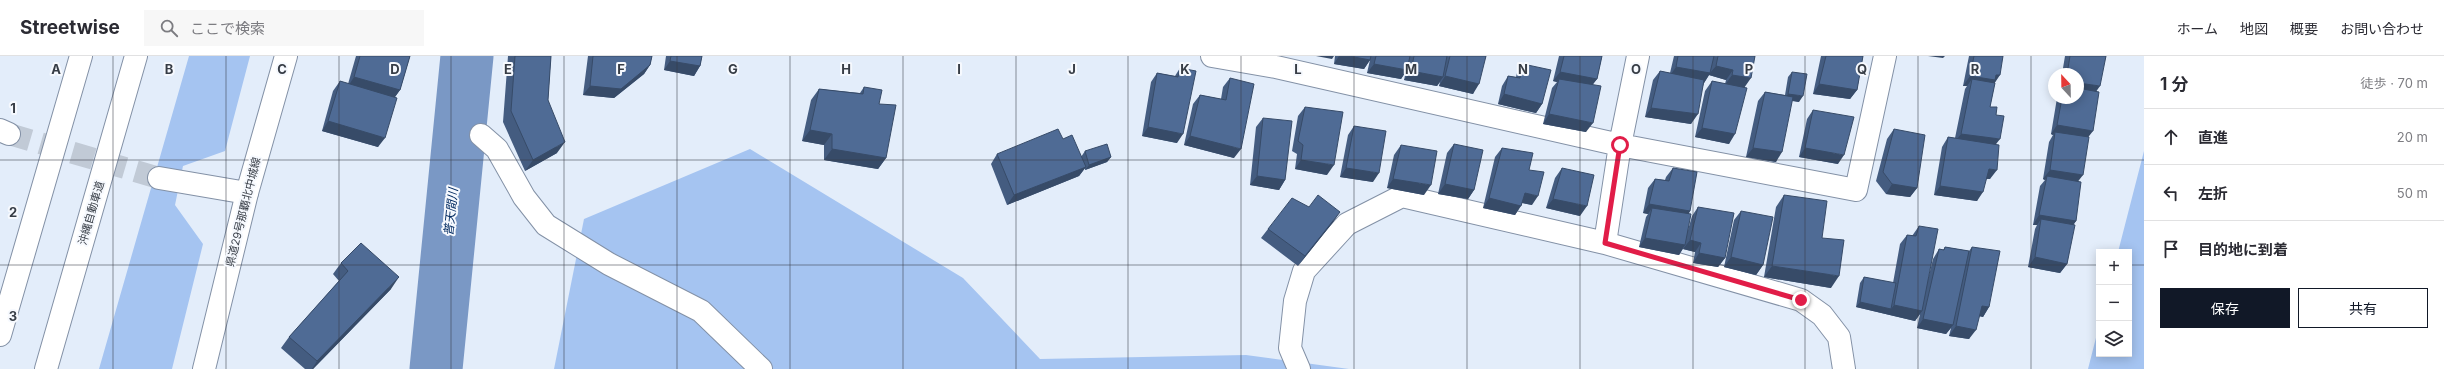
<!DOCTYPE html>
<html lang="ja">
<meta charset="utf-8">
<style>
:root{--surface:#fff;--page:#f7f7f7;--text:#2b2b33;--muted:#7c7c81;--line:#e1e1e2;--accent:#111827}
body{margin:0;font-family:Inter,"Noto Sans JP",sans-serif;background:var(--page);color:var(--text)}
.controls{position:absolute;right:12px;bottom:12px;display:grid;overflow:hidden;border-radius:0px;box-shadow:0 2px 10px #0003}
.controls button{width:36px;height:36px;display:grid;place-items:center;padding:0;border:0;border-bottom:1px solid var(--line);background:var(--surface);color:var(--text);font:20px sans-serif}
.compass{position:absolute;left:2048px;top:12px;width:36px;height:36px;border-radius:50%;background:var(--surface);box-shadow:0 2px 10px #0003;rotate:338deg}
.stop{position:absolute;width:12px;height:12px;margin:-9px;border:3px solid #e11d48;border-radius:50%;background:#fff}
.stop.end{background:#e11d48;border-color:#fff;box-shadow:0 1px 4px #0008}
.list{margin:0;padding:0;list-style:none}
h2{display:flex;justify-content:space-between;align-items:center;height:52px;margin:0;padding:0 16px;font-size:17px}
h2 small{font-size:13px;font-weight:400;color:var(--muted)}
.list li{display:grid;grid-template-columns:26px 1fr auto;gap:12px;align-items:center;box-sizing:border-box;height:56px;padding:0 16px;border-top:1px solid var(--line)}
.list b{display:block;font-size:15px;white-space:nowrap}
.list em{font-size:13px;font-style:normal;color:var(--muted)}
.actions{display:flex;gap:8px;padding:12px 16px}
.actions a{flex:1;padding:9px 0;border:1px solid var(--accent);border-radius:0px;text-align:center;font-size:14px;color:var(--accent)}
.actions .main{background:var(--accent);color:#fff}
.icon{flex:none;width:22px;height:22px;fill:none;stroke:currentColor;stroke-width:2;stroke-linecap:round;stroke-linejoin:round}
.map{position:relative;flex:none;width:2144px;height:313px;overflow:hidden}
header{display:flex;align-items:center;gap:24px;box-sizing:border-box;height:56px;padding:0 20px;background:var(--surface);border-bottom:1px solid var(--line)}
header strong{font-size:19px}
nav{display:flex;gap:22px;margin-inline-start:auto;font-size:14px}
.search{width:280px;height:36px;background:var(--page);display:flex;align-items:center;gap:10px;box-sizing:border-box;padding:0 14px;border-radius:0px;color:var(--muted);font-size:15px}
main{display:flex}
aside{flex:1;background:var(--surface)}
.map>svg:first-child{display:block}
.green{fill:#a5c4f1}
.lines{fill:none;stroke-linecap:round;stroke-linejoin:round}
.river{stroke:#7a98c5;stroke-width:53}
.minor-tunnel{stroke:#c1cad6;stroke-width:22;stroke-dasharray:22 11;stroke-linecap:butt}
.minor-casing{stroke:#8391a6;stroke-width:24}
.primary-casing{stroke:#8391a6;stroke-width:24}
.motorway-casing{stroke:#8391a6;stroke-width:24}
.minor{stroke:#fff;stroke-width:22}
.primary{stroke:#fff;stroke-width:22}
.motorway{stroke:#fff;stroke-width:22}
.wall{fill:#445c80}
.shaded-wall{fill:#374b68}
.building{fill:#4f6b95;stroke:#374b68}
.route{stroke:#e11d48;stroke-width:5}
.grid{fill:none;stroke:#373d46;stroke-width:1;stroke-opacity:0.55}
.labels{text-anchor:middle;stroke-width:4;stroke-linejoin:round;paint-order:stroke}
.street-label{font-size:11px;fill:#373d46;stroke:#f6f9fe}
.water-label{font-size:12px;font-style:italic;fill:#042c62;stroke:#f6f9fe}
.grid-label{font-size:13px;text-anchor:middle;font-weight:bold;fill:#373d46;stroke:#f6f9fe;stroke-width:4;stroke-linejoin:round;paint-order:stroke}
</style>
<header>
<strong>Streetwise</strong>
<div class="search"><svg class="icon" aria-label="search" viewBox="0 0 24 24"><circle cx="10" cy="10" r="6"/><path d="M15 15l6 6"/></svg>ここで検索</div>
<nav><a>ホーム</a><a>地図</a><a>概要</a><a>お問い合わせ</a></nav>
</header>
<main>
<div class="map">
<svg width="2144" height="313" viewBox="0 0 2144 313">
<rect width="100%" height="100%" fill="#e3edfa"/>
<path class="green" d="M189 0H250L225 95 183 110 175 149 203 188 172 313H99Z
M750 93 963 222 1040 303 1246 299 1349 313H554L584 163Z
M2144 95V313H2088L2099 270V298H2129V196H2118Z"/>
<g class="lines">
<path class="river" d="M436 313 467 0"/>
<path class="minor-tunnel" d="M9 78 159 122"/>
<defs>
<path id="minor" d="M1212 0 1276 11 1620 89 1856 134 1885 0
M0 74 9 78
M481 79 497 93 524 141 546 169 609 208 701 255 761 313
M159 122 247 137
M1605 187 1620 89 1638 0
M1299 313 1290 292 1295 245 1304 215 1347 168 1402 140 1605 187 1801 244 1822 259 1839 281 1844 313"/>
<path id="primary" d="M204 313 247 137 286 0"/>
<path id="motorway" d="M0 279 81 0
M46 313 136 0"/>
</defs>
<use href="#minor" class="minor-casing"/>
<use href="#primary" class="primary-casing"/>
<use href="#motorway" class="motorway-casing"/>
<use href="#minor" class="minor"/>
<use href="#primary" class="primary"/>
<use href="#motorway" class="motorway"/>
</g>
<path class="wall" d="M356 0H410L400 34 395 41 378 91 322 75 333 35 340 25 348 28Z
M508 0H551L548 44 557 97 525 115 503 66Z
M588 0H652L650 9 644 18 614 42 583 39Z
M666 0H702L700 10 694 20 664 14Z
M1335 0H1486L1473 38 1439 30 1440 26 1437 30 1404 24 1406 15 1401 23 1367 17 1370 4 1364 13 1334 8Z
M1559 0H1602L1597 23 1593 28 1586 76 1543 68 1552 32 1557 26 1553 25Z
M1674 0H1755L1744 31 1729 88 1695 81 1705 35 1712 25 1725 28 1726 24 1709 19 1704 27 1691 68 1645 61 1653 24 1660 15 1670 17Z
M1821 0H1863L1857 34 1850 43 1813 38Z
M1969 0H2003L1995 26 1990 51 1996 59V88L1990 123H1986L1977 145 1934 139 1942 91 1948 81 1955 82 1965 33 1967 30H1963Z
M2065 0H2106L2096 35 2088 81 2078 125 2076 165 2074 168 2067 208 2060 217 2028 211 2035 173 2037 169H2033L2040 130 2045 124 2043 123 2049 86 2053 79 2051 78 2057 42H2078V18H2062Z
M1523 8 1542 48 1536 57 1498 48 1502 30 1508 20 1516 21 1517 17Z
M1180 12 1177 87 1142 80 1151 26 1157 17 1175 20Z
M1792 16 1799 46 1792 45 1776 106 1746 101 1758 45 1765 36 1785 39 1788 21Z
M1230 22 1234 102 1184 89 1193 48 1200 39 1221 43 1223 31Z
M864 31 879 48 886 102 878 113 824 104V89L802 85 811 44 819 33 860 37Z
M1305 51 1327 119 1295 113 1297 98 1292 95 1298 60Z
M1813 54 1838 108 1799 101 1807 63Z
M1263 62 1285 124 1279 134 1250 129 1256 71Z
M1354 70 1373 126 1340 121 1348 79Z
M1894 73 1917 132 1910 141 1886 138 1876 125 1887 83Z
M1454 88 1474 134 1468 143 1438 138 1447 97Z
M1401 89 1424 139 1387 132 1394 99Z
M1502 92 1529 114 1532 149 1522 147 1515 159 1483 152 1495 101Z
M1085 95 1111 101 1107 106 1085 114V112L1079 120 1007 149 991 108 997 98 1081 101Z
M1562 112 1580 160 1546 152 1555 122Z
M1673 112 1690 155 1689 157 1688 174 1692 160 1698 151 1725 202 1718 211 1693 207 1695 196 1683 193 1684 191 1679 199 1639 191 1646 161 1648 158 1643 157 1648 132 1655 123 1665 124 1666 121Z
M1784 139 1822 182 1831 232 1764 221 1776 151Z
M1741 155 1763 209 1756 219 1724 211 1734 164Z
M1334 165 1298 210 1261 182 1268 173Z
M1919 170 1928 223 1933 203 1939 193 1943 194 1945 191 1969 195 1972 191 1989 251 1983 261 1979 260 1969 283 1949 280 1951 272 1946 278 1917 272 1920 258 1915 265 1856 251 1860 227 1864 221 1893 227 1900 188 1907 179 1912 180Z
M341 207 391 233 313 313H305L281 292 289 281 339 225 333 218Z"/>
<path class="shaded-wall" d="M1316 0H1334L1332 3Z
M1339 0H1349L1370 4 1364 13 1334 8Z
M1928 0H1945L1943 2Z
M670 5 700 10 694 20 664 14Z
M1374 8 1407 14 1401 23 1367 17Z
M650 9 644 18 614 42 583 39 590 30Z
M1716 10 1733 14 1726 24 1709 19 1704 27 1669 21 1676 11 1710 17Z
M1411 15 1443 21 1437 30 1404 24Z
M1560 16 1597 23 1590 32 1559 23 1557 26 1553 25Z
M1732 19 1751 22 1744 32 1725 29Z
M1996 19H2000L1994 28 1972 23 1967 30H1963L1970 20Z
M1445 20 1479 28 1473 38 1439 30Z
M354 21 400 34 392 45 347 32Z
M2078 27 2100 30 2093 40 2078 37Z
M1819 28 1857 34 1850 43 1813 38Z
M1504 38 1542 48 1536 57 1498 48Z
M1788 38 1803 40 1799 46 1784 43Z
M1651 52 1698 58 1691 68 1645 61Z
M1549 58 1593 67 1586 76 1543 68Z
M328 65 385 82 378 91 322 75Z
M2057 69 2093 75 2086 84 2055 76 2053 79 2051 78Z
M1148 71 1183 78 1177 87 1142 80Z
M1702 72 1735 78 1729 88 1695 81Z
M810 74 832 78 824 89 802 85Z
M1961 78 2000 83 1993 92 1954 87Z
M1190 80 1241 93 1234 102 1184 89Z
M565 86 557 97 525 115 533 104Z
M1753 92 1782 96 1776 106 1746 101Z
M1805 92 1844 99 1838 108 1799 101Z
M832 93 886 102 878 113 824 104Z
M1111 101 1107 106 1085 114 1089 109Z
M1301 104 1334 109 1327 119 1295 113Z
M1086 111 1079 120 1007 149 1014 139Z
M1346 112 1379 117 1373 126 1340 121Z
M1989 113 1997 114 1990 123 1982 122Z
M2050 114 2083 119 2076 128 2047 120 2045 124 2043 123Z
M1257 120 1285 124 1279 134 1250 129Z
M1393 123 1431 129 1424 139 1387 132Z
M1445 128 1474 134 1468 143 1438 138Z
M1892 128 1917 132 1910 141 1886 138Z
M1940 130 1983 136 1977 145 1934 139Z
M1525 137 1538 140 1532 149 1518 146Z
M1489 142 1521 150 1515 159 1483 152Z
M1553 143 1587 150 1580 160 1546 152Z
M1649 148 1690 155 1684 165 1652 152 1648 158 1643 157Z
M1340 156 1334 165 1298 210 1305 200Z
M2039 159 2076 165 2069 174 2041 163 2037 169H2033Z
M1645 182 1685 189 1679 199 1639 191Z
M1690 184 1701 187 1695 196 1683 193Z
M1699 197 1725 202 1718 211 1693 207Z
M1731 201 1763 209 1756 219 1724 211Z
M2035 201 2067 208 2060 217 2028 211Z
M1772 210 1839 220 1831 232 1764 221Z
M399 221 391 233 313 313H312L317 305Z
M1860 246 1891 253 1894 249 1922 255 1915 265 1856 251Z
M1982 250 1989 251 1983 261 1975 259Z
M1923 263 1953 269 1946 278 1917 272Z
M1956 270 1976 274 1969 283 1949 280Z"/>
<path class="building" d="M360 0H410L400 34 354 21Z
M515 0H551L548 44 565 86 533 104 511 55Z
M593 0H652L650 9 621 33 590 30Z
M671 0H702L700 10 670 5Z
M1349 0H1371L1370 4Z
M1376 0H1410L1407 14 1374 8Z
M1414 0H1447L1443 21 1411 15Z
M1450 0H1486L1479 28 1445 20Z
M1564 0H1602L1597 23 1560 16Z
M1678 0H1714L1710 17 1676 11Z
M1718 0H1755L1751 22 1732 19 1733 14 1716 10Z
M1826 0H1863L1857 34 1819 28Z
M1974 0H2003L2000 19H1996L1995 24 1970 20Z
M2070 0H2106L2100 30 2078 27V18H2067Z
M1523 8 1551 14 1542 48 1504 38 1508 20 1520 22Z
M1180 12 1196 15 1183 78 1148 71 1157 17 1178 21Z
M1660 15 1704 24 1698 58 1651 52Z
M1792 16 1807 18 1803 40 1788 38Z
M1230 22 1254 28 1241 93 1190 80 1200 39 1226 44Z
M1559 23 1601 30 1593 67 1549 58Z
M1972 23 1995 27 1990 51H1997L1996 59 2004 60 2000 83 1961 78Z
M340 25 397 42 385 82 328 65Z
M1712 25 1747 32 1735 78 1702 72Z
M864 31 882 34 879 48 896 49 886 102 832 93V78L810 74 819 33 863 38Z
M2078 32 2099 36 2093 75 2057 69 2062 42H2078Z
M1765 36 1793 41 1782 96 1753 92Z
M1305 51 1343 56 1334 109 1301 104 1303 89 1298 85Z
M1813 54 1854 61 1844 99 1805 92Z
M1263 62 1292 65 1285 124 1257 120Z
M1354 70 1386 75 1379 117 1346 112Z
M1058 73 1063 83 1072 79 1086 111 1014 139 997 98Z
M1894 73 1925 79 1917 132 1892 128 1883 116Z
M2055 76 2089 81 2083 119 2050 114Z
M1948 81 1999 89 1997 114 1989 113 1983 136 1940 130Z
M1107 88 1111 101 1089 109 1085 95Z
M1454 88 1483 94 1474 134 1445 128Z
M1401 89 1437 95 1431 129 1393 123Z
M1502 92 1533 97 1529 114 1544 116 1538 140 1525 137 1521 150 1489 142Z
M1562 112 1594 119 1587 150 1553 143Z
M1673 112 1697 116 1690 155 1649 148 1655 123 1669 125Z
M2047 120 2081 126 2076 165 2039 159Z
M1318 139 1340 156 1305 200 1268 173 1292 142 1309 151Z
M1784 139 1827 145 1822 182 1844 184 1839 220 1772 210Z
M1698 151 1734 157 1725 202 1699 197 1701 187 1690 184Z
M1652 152 1691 158 1685 189 1645 182Z
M1741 155 1773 161 1763 209 1731 201Z
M2041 163 2075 169 2067 208 2035 201Z
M1919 170 1938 173 1922 255 1894 249 1907 179 1916 180Z
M361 187 399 221 317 305 289 281 348 215 341 207Z
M1945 191 1969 195 1953 269 1923 263 1939 193 1944 194Z
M1972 191 2000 195 1989 251 1982 250 1976 274 1956 270Z
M1864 221 1896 227 1891 253 1860 246Z"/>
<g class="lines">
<path class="route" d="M1620 89 1605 187 1801 244"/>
</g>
<path class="grid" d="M113 0V313M226 0V313M339 0V313M451 0V313M564 0V313M677 0V313M790 0V313M903 0V313M1016 0V313M1128 0V313M1241 0V313M1354 0V313M1467 0V313M1580 0V313M1693 0V313M1805 0V313M1918 0V313M2031 0V313M0 104H2144M0 209H2099M2129 209H2144"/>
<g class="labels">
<g class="street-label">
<text transform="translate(243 156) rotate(-76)" y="4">県道29号那覇北中城線</text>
<text transform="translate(91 157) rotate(-74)" y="4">沖縄自動車道</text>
</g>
<g class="water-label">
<text transform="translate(451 156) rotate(-84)" y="4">普天間川</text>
</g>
</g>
<g class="grid-label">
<text x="56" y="18">A</text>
<text x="169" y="18">B</text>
<text x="282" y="18">C</text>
<text x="395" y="18">D</text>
<text x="508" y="18">E</text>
<text x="621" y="18">F</text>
<text x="733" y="18">G</text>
<text x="846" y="18">H</text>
<text x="959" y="18">I</text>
<text x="1072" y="18">J</text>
<text x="1185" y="18">K</text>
<text x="1298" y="18">L</text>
<text x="1411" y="18">M</text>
<text x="1523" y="18">N</text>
<text x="1636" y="18">O</text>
<text x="1749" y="18">P</text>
<text x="1862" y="18">Q</text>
<text x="1975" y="18">R</text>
<text x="13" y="57">1</text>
<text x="13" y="161">2</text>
<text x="13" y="265">3</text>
</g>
</svg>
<div class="controls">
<button>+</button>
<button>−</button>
<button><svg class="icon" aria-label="layers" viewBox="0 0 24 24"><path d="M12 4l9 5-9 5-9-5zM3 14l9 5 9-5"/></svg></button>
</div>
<svg class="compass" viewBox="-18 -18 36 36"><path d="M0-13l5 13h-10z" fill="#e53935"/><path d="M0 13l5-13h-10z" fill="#7c7c81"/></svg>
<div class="stop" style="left:1620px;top:89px"></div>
<div class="stop end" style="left:1801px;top:244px"></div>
</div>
<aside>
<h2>1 分<small>徒歩 · 70 m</small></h2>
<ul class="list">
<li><svg class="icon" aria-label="ahead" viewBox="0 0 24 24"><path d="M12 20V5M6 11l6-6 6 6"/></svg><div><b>直進</b></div><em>20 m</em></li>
<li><svg class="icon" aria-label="left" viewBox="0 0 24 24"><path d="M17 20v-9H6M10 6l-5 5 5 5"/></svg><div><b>左折</b></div><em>50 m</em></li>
<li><svg class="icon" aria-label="arrive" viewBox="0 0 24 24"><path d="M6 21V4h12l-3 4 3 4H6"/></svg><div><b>目的地に到着</b></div></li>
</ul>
<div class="actions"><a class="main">保存</a><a>共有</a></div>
</aside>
</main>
